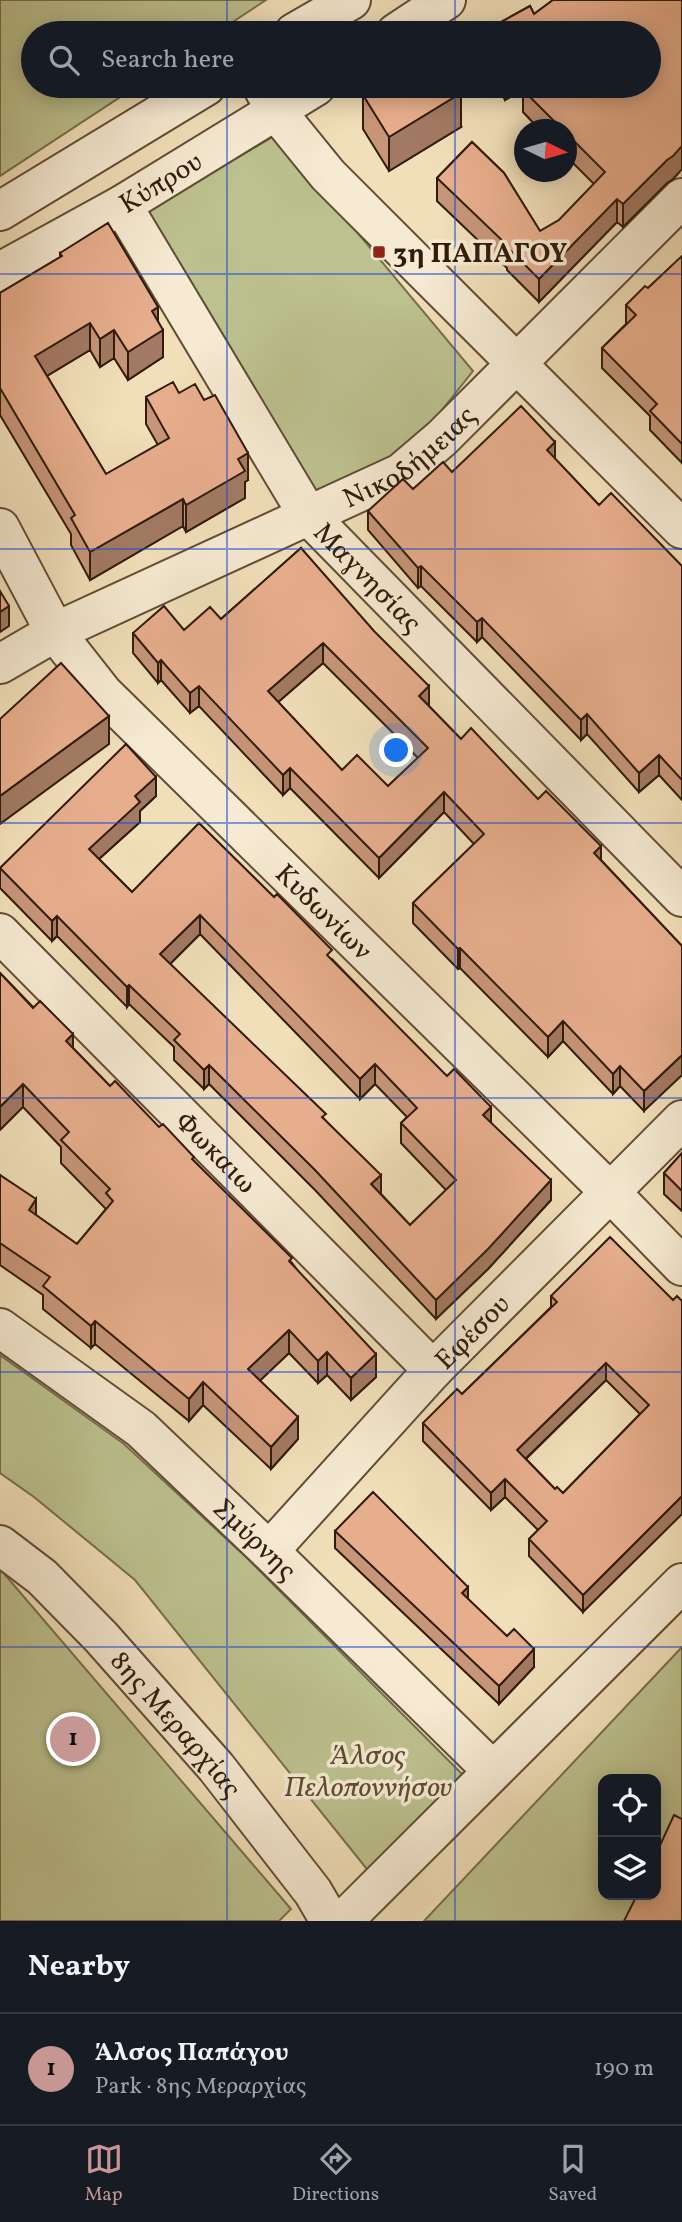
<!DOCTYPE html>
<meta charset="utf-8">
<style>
:root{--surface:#171b24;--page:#242831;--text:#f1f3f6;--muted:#9ea1a6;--line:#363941;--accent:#c59692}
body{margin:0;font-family:Vollkorn,serif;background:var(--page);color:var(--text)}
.controls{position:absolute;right:21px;bottom:21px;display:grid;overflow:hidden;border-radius:14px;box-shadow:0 4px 18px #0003}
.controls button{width:63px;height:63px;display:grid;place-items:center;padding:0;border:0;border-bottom:2px solid var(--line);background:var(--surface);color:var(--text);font:35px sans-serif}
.compass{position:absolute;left:514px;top:119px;width:63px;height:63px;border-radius:50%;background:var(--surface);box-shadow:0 4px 18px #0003;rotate:95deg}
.you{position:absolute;left:397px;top:751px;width:24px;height:24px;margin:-18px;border:5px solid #fff;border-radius:50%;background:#1a73e8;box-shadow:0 0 0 10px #1a73e833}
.badge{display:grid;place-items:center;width:46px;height:46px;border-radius:50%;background:var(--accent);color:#111;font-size:23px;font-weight:700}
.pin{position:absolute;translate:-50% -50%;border:4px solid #fff;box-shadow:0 2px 7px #0006}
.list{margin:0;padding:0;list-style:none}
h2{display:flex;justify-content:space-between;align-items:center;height:91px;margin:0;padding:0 28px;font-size:30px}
h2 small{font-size:23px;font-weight:400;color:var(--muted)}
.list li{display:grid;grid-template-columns:46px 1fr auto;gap:21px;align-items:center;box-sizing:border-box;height:112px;padding:0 28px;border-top:2px solid var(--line)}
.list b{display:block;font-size:26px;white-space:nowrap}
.list p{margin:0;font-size:23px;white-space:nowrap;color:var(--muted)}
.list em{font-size:23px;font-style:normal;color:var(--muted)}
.icon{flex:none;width:38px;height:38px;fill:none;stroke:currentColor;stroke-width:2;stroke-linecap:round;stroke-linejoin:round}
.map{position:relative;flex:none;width:682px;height:1921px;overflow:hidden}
.search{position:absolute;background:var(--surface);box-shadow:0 4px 18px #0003;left:21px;right:21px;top:21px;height:77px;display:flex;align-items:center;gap:18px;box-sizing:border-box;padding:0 24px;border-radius:38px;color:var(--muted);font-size:26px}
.sheet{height:203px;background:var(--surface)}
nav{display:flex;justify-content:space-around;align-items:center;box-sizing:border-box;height:98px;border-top:2px solid var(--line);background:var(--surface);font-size:19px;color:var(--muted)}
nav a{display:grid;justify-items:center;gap:4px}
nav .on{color:var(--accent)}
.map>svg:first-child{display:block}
.green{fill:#bcc18e;stroke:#766e4c;stroke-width:2;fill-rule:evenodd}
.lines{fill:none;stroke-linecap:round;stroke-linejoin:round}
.minor-casing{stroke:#614c36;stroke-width:42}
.minor{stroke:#f6ead2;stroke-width:38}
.wall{fill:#c79679;stroke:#311b0a;stroke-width:2;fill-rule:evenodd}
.shaded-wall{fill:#a27a63;stroke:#311b0a;stroke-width:2}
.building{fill:#e7ae8d;stroke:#311b0a;stroke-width:2;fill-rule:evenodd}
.grid{fill:none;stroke:#1d4ed8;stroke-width:2;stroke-opacity:0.55}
.poi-dot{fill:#8f2418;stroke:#f6ead2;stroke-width:2.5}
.labels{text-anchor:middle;stroke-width:7;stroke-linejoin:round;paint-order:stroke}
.street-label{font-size:28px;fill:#311b0a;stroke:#f6ead2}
.poi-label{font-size:28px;font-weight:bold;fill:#311b0a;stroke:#f6ead2;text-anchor:start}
.park-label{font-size:28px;font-style:italic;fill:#5b4d32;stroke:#f6ead2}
</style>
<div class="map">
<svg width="682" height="1921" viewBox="0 0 682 1921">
<rect width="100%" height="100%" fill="#f1dfb9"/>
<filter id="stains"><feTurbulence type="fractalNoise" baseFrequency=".00286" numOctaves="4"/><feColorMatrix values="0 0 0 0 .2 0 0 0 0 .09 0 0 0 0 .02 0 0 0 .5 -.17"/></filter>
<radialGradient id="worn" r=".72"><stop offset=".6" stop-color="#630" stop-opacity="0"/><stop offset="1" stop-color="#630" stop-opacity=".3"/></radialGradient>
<path class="green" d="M0 0H266L216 33H33V86H137L0 176Z
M276 135 473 371 406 455 316 505 146 211Z
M0 1355 124 1444 248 1559 466 1778 370 1873 135 1580 34 1497 0 1473Z
M0 1569 291 1909 279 1921H0Z
M682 1647V1921H424ZM603 1779H656V1895H603Z"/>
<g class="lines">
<defs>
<g id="minor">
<path d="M294 33 351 0"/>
<path d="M396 33 446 0"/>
<path d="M262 86 276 111 328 175 682 529"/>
<path id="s1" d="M122 205 308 515 682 897"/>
<path d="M0 211 206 86"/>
<path id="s2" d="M0 272 122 205 316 86"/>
<path id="s3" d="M0 528 55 632 103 693 611 1193 682 1266"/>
<path id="s4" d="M0 664 55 632 401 473 442 438 682 198"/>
<path id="s5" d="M0 933 433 1370"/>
<path id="s6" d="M0 1328 141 1429 269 1551 493 1771"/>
<path id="s7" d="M0 1545 42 1577 101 1637 216 1767 313 1892 330 1921"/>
<path id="s8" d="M269 1551 433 1370 682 1120"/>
<path d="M343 1921 682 1583"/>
</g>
</defs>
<use href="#minor" class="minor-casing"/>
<use href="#minor" class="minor"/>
</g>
<path class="wall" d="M553 0H682V169L673 179 667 183 623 227 617 222 539 302 507 270V268L437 201V178L472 142 504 173 540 231 559 220 594 184 566 156V130H540L523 112V90L524 89 505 100 498 86H649V33H481L530 6 534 14Z
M363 95 461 127 389 171 363 129Z
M60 253 158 321 163 357 128 380 114 358 100 367 90 350 47 376 106 474 158 445 146 424V397L179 393 248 480 245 482V498L186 532 183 526 90 580 71 545V534L0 415V293L60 257Z
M682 256V463L650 430V416L602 368V348L626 324V305L648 288Z
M555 459 599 505 682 566V800L659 775 639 792 587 734 581 740 482 637 477 642 421 586 418 588 368 530V511L452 472Z
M301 548 429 706 461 739 538 799 601 860 682 946 644 1111 620 1086 613 1094 563 1041 548 1057 460 968 458 969 413 923V903L474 844 444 812 379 878 290 788 283 795 199 706 190 713 161 680 158 683 133 653V633L184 630 221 619ZM323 663 418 758 388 786 342 770 278 702Z
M156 796 140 811V822L99 859 132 892 332 959 491 1123 551 1200 488 1269 436 1319 315 1190 209 1084 204 1089 174 1060V1047L129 1004 127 1007 57 936 52 941 0 888V868ZM200 934 360 1099 375 1084 407 1117 401 1123V1143L446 1190 410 1225 381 1194 326 1121 170 964Z
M0 973 110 1086 159 1127 194 1161 292 1263 376 1377 351 1400 327 1375 318 1383 289 1353 260 1380 298 1439 271 1469 203 1405 189 1421 95 1344 91 1348 43 1309V1295L0 1265V1175L36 1215 77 1244 106 1209 61 1163V1147L23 1107Z
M682 1153V1211L664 1194V1173Z
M551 1296 682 1301 583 1612 529 1556V1539L538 1530 505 1497 491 1510 423 1441V1423L462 1394 551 1307ZM606 1380 640 1414 563 1493 555 1489 526 1459Z
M335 1531 468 1599 534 1667 499 1704 335 1548Z"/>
<path class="shaded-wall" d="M505 86H528L505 100Z
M461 93V127L389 171V137Z
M682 146V169L673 179 667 183 623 227V204L667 160Z
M617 199V222L539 302V279Z
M158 307V333L163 330V357L128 380V352L152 311Z
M90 323V350L35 383V356Z
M114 330V358L100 367V339Z
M555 442V462L547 450Z
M248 453V480L245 482V498L186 532V505L238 459Z
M183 499V526L90 580V552Z
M421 566V586L418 588V568Z
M9 606V626L0 632V612Z
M482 618V637L477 642V622Z
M323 643V663L268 711V691Z
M161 660V680L158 683V663Z
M199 686V706L190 713V693Z
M429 686V706L419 696Z
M587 714V734L581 740V720Z
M109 716V744L0 824V796Z
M659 755V775L639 792V773Z
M290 768V788L283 795V775Z
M156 777V796L140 811V822L89 868V849L135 796Z
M444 792V812L379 878V858Z
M601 846V866L594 853Z
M200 915V934L160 974V954Z
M57 916V936L52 941V921Z
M460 948V968L458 969V949Z
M129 985V1004L127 1007V987Z
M563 1021V1041L548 1057V1037Z
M73 1034V1057L66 1041Z
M682 1055V1075L644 1111V1091Z
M375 1064V1084L360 1099V1079Z
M209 1065V1084L204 1089V1070Z
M620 1066V1086L613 1094V1074Z
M23 1084V1107L0 1130V1107Z
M491 1107V1127L483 1115Z
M381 1175V1195L371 1184Z
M551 1180V1200L488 1269 436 1319V1300Z
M36 1199V1222L29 1210Z
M95 1321V1344L91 1348V1326Z
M289 1330V1353L248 1392V1369Z
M327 1352V1375L318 1383V1361Z
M376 1354V1377L351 1400V1378Z
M606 1363V1380L517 1467V1450Z
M203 1382V1405L189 1421V1399Z
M298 1417V1439L271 1469V1447Z
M505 1479V1497L491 1510V1493Z
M682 1496V1514L583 1612V1595Z
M468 1587V1604L462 1593Z
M534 1649V1667L499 1704V1686Z"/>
<path class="building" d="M553 0H682V146L673 156 667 160 623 204 617 199 539 279 507 247 508 246 437 178 472 142 504 173 540 231 559 220 605 172 566 133V130H563L523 90 527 86H649V33H481L530 6 534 14Z
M378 86H457L461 93 389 137 363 95Z
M108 223 158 307 152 311 163 330 128 352 114 330 100 339 90 323 35 356 106 474 169 438 146 397 173 382 179 393 195 384 204 400 215 395 248 453 238 459 245 471 186 505 183 499 90 552 71 518 75 515 0 388V293L62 256 60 253Z
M682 256V444L650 411 657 404 602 348 636 315 626 305 645 286 648 288Z
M521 406 555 442 547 450 599 505 611 493 682 566V780L659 755 639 773 587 714 581 720 482 618 477 622 421 566 418 568 368 511 403 479 413 489 443 462 452 472Z
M301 548 374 631 429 686 419 696 461 739 471 728 538 799 546 791 601 846 594 853 682 946V1055L644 1091 620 1066 613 1074 563 1021 548 1037 460 948 458 949 413 903 484 834 444 792 379 858 290 768 283 775 199 686 190 693 161 660 158 663 133 633 164 606 184 630 210 607 221 619ZM323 643 428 748 388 786 357 755 342 770 268 691Z
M0 591 9 606 0 612Z
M61 663 109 716 0 796V719Z
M126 744 156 777 135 796 140 802 89 849 132 892 199 823 274 897 277 894 332 950 327 955 447 1076 454 1069 491 1107 483 1115 551 1180 488 1249 436 1300 315 1170 209 1065 204 1070 174 1040 180 1034 129 985 127 987 57 916 52 921 0 868ZM200 915 360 1079 375 1064 417 1108 401 1123 456 1180 410 1225 371 1184 381 1175 322 1117 326 1114 160 954Z
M0 973 33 1008 40 1001 73 1034 66 1041 110 1086 115 1081 159 1127 163 1124 194 1157 192 1159 292 1258 289 1261 376 1354 351 1378 327 1352 318 1361 289 1330 248 1369 298 1417 271 1447 203 1382 189 1399 95 1321 91 1326 43 1286 50 1277 0 1243V1175L36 1199 29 1210 77 1244 113 1201 106 1193 110 1189 61 1140 69 1132 23 1084 0 1107Z
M682 1153V1191L664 1173Z
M610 1237 673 1300 677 1296 682 1301V1496L583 1595 529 1539 547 1521 505 1479 491 1493 423 1423 457 1389 462 1394 557 1302 551 1296ZM606 1363 649 1405 563 1493 557 1487 555 1489 517 1450Z
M373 1492 468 1587 462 1593 507 1636 514 1629 534 1649 499 1686 335 1531Z
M674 1815 682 1819V1921H624L637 1895H656V1854Z"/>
<path class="grid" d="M227 0V33M455 0V33M227 86V1921M455 86V1921M0 274H682M0 549H682M0 823H682M0 1098H682M0 1372H682M0 1647H682"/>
<rect class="poi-dot" x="372" y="245" width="14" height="14" rx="3.5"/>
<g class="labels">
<g class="street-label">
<text dy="10" stroke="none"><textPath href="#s2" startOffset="184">Κύπρου</textPath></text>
<text dy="10" stroke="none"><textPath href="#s4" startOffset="460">Νικοδήμειας</textPath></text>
<text dy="10" stroke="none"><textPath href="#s1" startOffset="448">Μαγνησίας</textPath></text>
<text dy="10" stroke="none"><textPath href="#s3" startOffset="506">Κυδωνίων</textPath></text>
<text dy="10" stroke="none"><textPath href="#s5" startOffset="308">Φωκαιω</textPath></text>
<text dy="10" stroke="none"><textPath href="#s8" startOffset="299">Εφέσου</textPath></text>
<text dy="10" stroke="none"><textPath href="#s6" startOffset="332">Σμύρνης</textPath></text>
<text dy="10" stroke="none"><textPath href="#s7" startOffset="252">8ης Μεραρχίας</textPath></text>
</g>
<g class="poi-label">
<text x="393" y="262">3η ΠΑΠΑΓΟΥ</text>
</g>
<g class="park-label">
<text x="368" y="1764">Άλσος<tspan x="368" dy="32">Πελοποννήσου</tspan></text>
</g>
</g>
<rect width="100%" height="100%" filter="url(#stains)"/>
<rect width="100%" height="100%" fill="url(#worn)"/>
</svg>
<div class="controls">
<button><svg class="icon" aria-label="locate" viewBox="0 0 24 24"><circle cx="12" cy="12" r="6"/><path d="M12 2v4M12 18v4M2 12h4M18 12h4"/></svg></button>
<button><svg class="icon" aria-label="layers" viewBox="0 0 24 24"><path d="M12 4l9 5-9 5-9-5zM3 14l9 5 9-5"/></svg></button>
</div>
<svg class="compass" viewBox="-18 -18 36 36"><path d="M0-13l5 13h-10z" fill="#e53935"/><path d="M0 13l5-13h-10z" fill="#9ea1a6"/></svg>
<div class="you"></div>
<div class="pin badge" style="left:73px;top:1739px">1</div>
<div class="search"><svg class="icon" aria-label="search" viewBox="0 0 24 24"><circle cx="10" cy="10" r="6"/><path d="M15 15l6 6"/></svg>Search here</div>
</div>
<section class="sheet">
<h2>Nearby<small></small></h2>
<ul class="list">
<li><span class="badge">1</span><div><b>Άλσος Παπάγου</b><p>Park · 8ης Μεραρχίας</p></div><em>190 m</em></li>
</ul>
</section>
<nav>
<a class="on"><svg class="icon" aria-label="map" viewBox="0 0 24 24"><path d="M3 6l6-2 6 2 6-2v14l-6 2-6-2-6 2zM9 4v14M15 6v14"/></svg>Map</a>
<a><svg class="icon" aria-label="directions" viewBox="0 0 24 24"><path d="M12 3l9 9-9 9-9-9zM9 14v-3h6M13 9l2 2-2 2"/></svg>Directions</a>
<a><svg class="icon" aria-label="saved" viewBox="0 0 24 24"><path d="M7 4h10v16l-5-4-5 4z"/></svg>Saved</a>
</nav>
